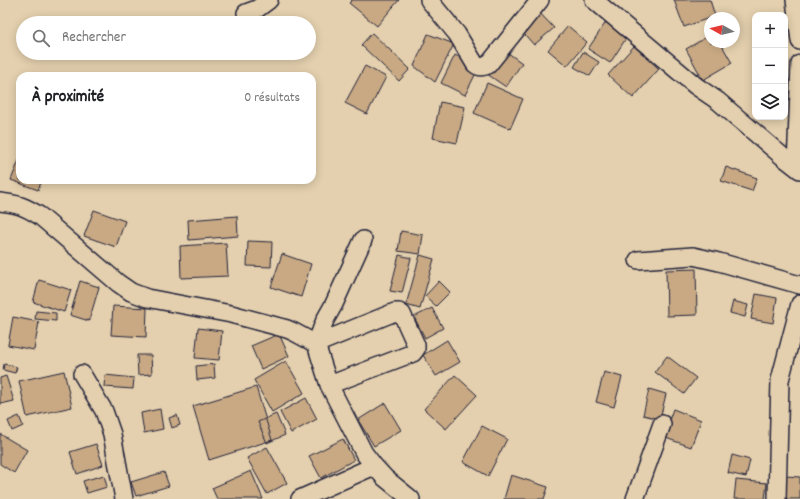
<!DOCTYPE html>
<html lang="fr">
<meta charset="utf-8">
<style>
:root{--surface:#fff;--page:#f2f2f2;--text:#202124;--muted:#757577;--line:#e0e0e0}
body{margin:0;font-family:Dekko,sans-serif;background:var(--page);color:var(--text)}
.controls{position:absolute;right:12px;top:12px;display:grid;overflow:hidden;border-radius:8px;box-shadow:0 2px 10px #0003}
.controls button{width:36px;height:36px;display:grid;place-items:center;padding:0;border:0;border-bottom:1px solid var(--line);background:var(--surface);color:var(--text);font:20px sans-serif}
.compass{position:absolute;left:704px;top:12px;width:36px;height:36px;border-radius:50%;background:var(--surface);box-shadow:0 2px 10px #0003;rotate:278deg}
.list{margin:0;padding:0;list-style:none}
h2{display:flex;justify-content:space-between;align-items:center;height:52px;margin:0;padding:0 16px;font-size:17px}
h2 small{font-size:13px;font-weight:400;color:var(--muted)}
.icon{flex:none;width:22px;height:22px;fill:none;stroke:currentColor;stroke-width:2;stroke-linecap:round;stroke-linejoin:round}
.map{position:relative;flex:none;width:800px;height:499px;overflow:hidden}
.search{position:absolute;background:var(--surface);box-shadow:0 2px 10px #0003;left:16px;top:16px;width:300px;height:44px;display:flex;align-items:center;gap:10px;box-sizing:border-box;padding:0 14px;border-radius:22px;color:var(--muted);font-size:15px}
.panel{position:absolute;background:var(--surface);box-shadow:0 2px 10px #0003;left:16px;top:72px;width:300px;height:112px;border-radius:12px}
.map>svg:first-child{display:block}
.building{fill:#c8a983;stroke:#22223b}
.lines{fill:none;stroke-linecap:round;stroke-linejoin:round}
.street-casing{stroke:#22223b;stroke-width:20}
.street{stroke:#e4d0ae;stroke-width:17}
</style>
<div class="map">
<svg width="800" height="499" viewBox="0 0 800 499">
<rect width="100%" height="100%" fill="#e4d0ae"/>
<filter id="ink" filterUnits="userSpaceOnUse"><feTurbulence type="fractalNoise" baseFrequency=".025" numOctaves="2"/><feDisplacementMap in="SourceGraphic" scale="8" xChannelSelector="R" yChannelSelector="G"/><feConvolveMatrix kernelMatrix="1 2 1 2 8 2 1 2 1" color-interpolation-filters="sRGB"/></filter>
<g filter="url(#ink)">
<path class="building" d="M352 0H399L377 26 349 3Z
M674 0H710L715 16 684 27Z
M537 10 554 28 534 45 518 27Z
M606 22 627 37 610 63 588 49Z
M568 26 587 42 567 66 548 50Z
M372 33 410 69 399 81 361 45Z
M428 34 454 44 435 82 414 66Z
M710 35V42H720L732 63 703 80 686 49Z
M634 46 659 69 633 98 608 75Z
M504 50 522 63 506 87 487 74Z
M583 52 599 62 590 76 574 67Z
M455 55 479 67 465 95 441 83Z
M365 66 386 77 367 114 345 103Z
M785 73 794 90 785 94Z
M487 83 523 99 510 129 474 113Z
M440 102 465 107 457 143 433 138Z
M20 158V180H42L38 190 11 180Z
M726 167 757 178 752 191 721 181Z
M94 210 125 221 116 247 84 236Z
M237 216 238 236 189 240 188 220Z
M401 231 423 235 420 254 398 251Z
M248 241 272 242 271 267 247 266Z
M226 243 228 276 181 278 180 246Z
M282 254 311 264 301 297 271 287Z
M399 255 411 258 402 293 390 291Z
M420 255 434 259 420 309 406 305Z
M696 269 697 315 667 316 666 270Z
M39 280 71 290 64 312 33 302Z
M80 281 99 287 89 321 70 315Z
M439 281 450 292 436 306 425 296Z
M756 294 777 298 773 323 751 319Z
M733 301 748 305 745 317 730 313Z
M113 306 147 308 146 337 111 335Z
M432 308 443 328 425 338 414 317Z
M36 311 56 313V321L35 319Z
M13 317 39 322 34 350 8 345Z
M198 328 222 331 219 360 195 358Z
M279 334 289 356 261 369 251 346Z
M447 340 460 362 436 376 423 355Z
M137 355H151L152 374 138 375Z
M667 356 696 378 684 394 655 372Z
M286 361 304 393 272 412 254 380Z
M4 364 17 367 15 373 3 370Z
M214 364 215 378 197 380 196 366Z
M64 371 72 407 27 417 19 381Z
M604 372 622 377 614 407 596 402Z
M105 375 134 378 133 389 104 387Z
M455 375 477 395 446 429 424 409Z
M6 376 14 401 1 404 0 402V378Z
M256 387 272 440 209 460 193 406Z
M649 389 666 394 660 419 643 415Z
M306 398 317 419 291 433 280 412Z
M385 403 401 430 374 446 358 420Z
M160 409 163 429 144 433 141 413Z
M673 409 701 420 691 447 663 437Z
M276 414 285 435 267 443 258 422Z
M177 415 180 425 172 428 169 418Z
M19 416 23 426 12 431 8 421Z
M482 426 507 439 488 476 463 462Z
M0 434 27 450 14 473 0 464Z
M343 439 354 460 321 478 309 456Z
M96 444 103 465 77 474 70 452Z
M267 447 287 483 267 494 247 458Z
M732 455 750 460 746 477 728 473Z
M251 471 263 499H217L212 488Z
M164 472 169 486 136 496 131 482Z
M104 475 107 487 87 493 83 481Z
M511 475 548 487 544 499H504Z
M786 476 800 477V499H783Z
M736 480 767 483 765 499H734Z"/>
<g class="lines">
<defs>
<path id="street" d="M429 0 457 34 475 64C480 68 483 67 488 65L540 0
M594 0 696 86 718 101 782 156 800 170
M795 0 800 41
M246 13 257 9 269 0
M796 167 800 64
M0 202C18 204 24 206 40 216L118 283 131 292 147 298 231 314 287 329 294 332 316 344 395 312H399L402 314 416 345V349L413 353 329 385
M363 240 334 304 325 320 316 344 329 385 364 453 374 466 385 478 411 499
M638 260 693 256 719 262 800 285
M82 374 104 411 112 434 124 499
M300 499 374 466
M635 499 662 424
M777 499 780 380 800 304"/>
</defs>
<use href="#street" class="street-casing"/>
<use href="#street" class="street"/>
</g>
</g>
</svg>
<div class="controls">
<button>+</button>
<button>−</button>
<button><svg class="icon" aria-label="layers" viewBox="0 0 24 24"><path d="M12 4l9 5-9 5-9-5zM3 14l9 5 9-5"/></svg></button>
</div>
<svg class="compass" viewBox="-18 -18 36 36"><path d="M0-13l5 13h-10z" fill="#e53935"/><path d="M0 13l5-13h-10z" fill="#757577"/></svg>
<div class="search"><svg class="icon" aria-label="search" viewBox="0 0 24 24"><circle cx="10" cy="10" r="6"/><path d="M15 15l6 6"/></svg>Rechercher</div>
<section class="panel">
<h2>À proximité<small>0 résultats</small></h2>
<ul class="list">
</ul>
</section>
</div>
